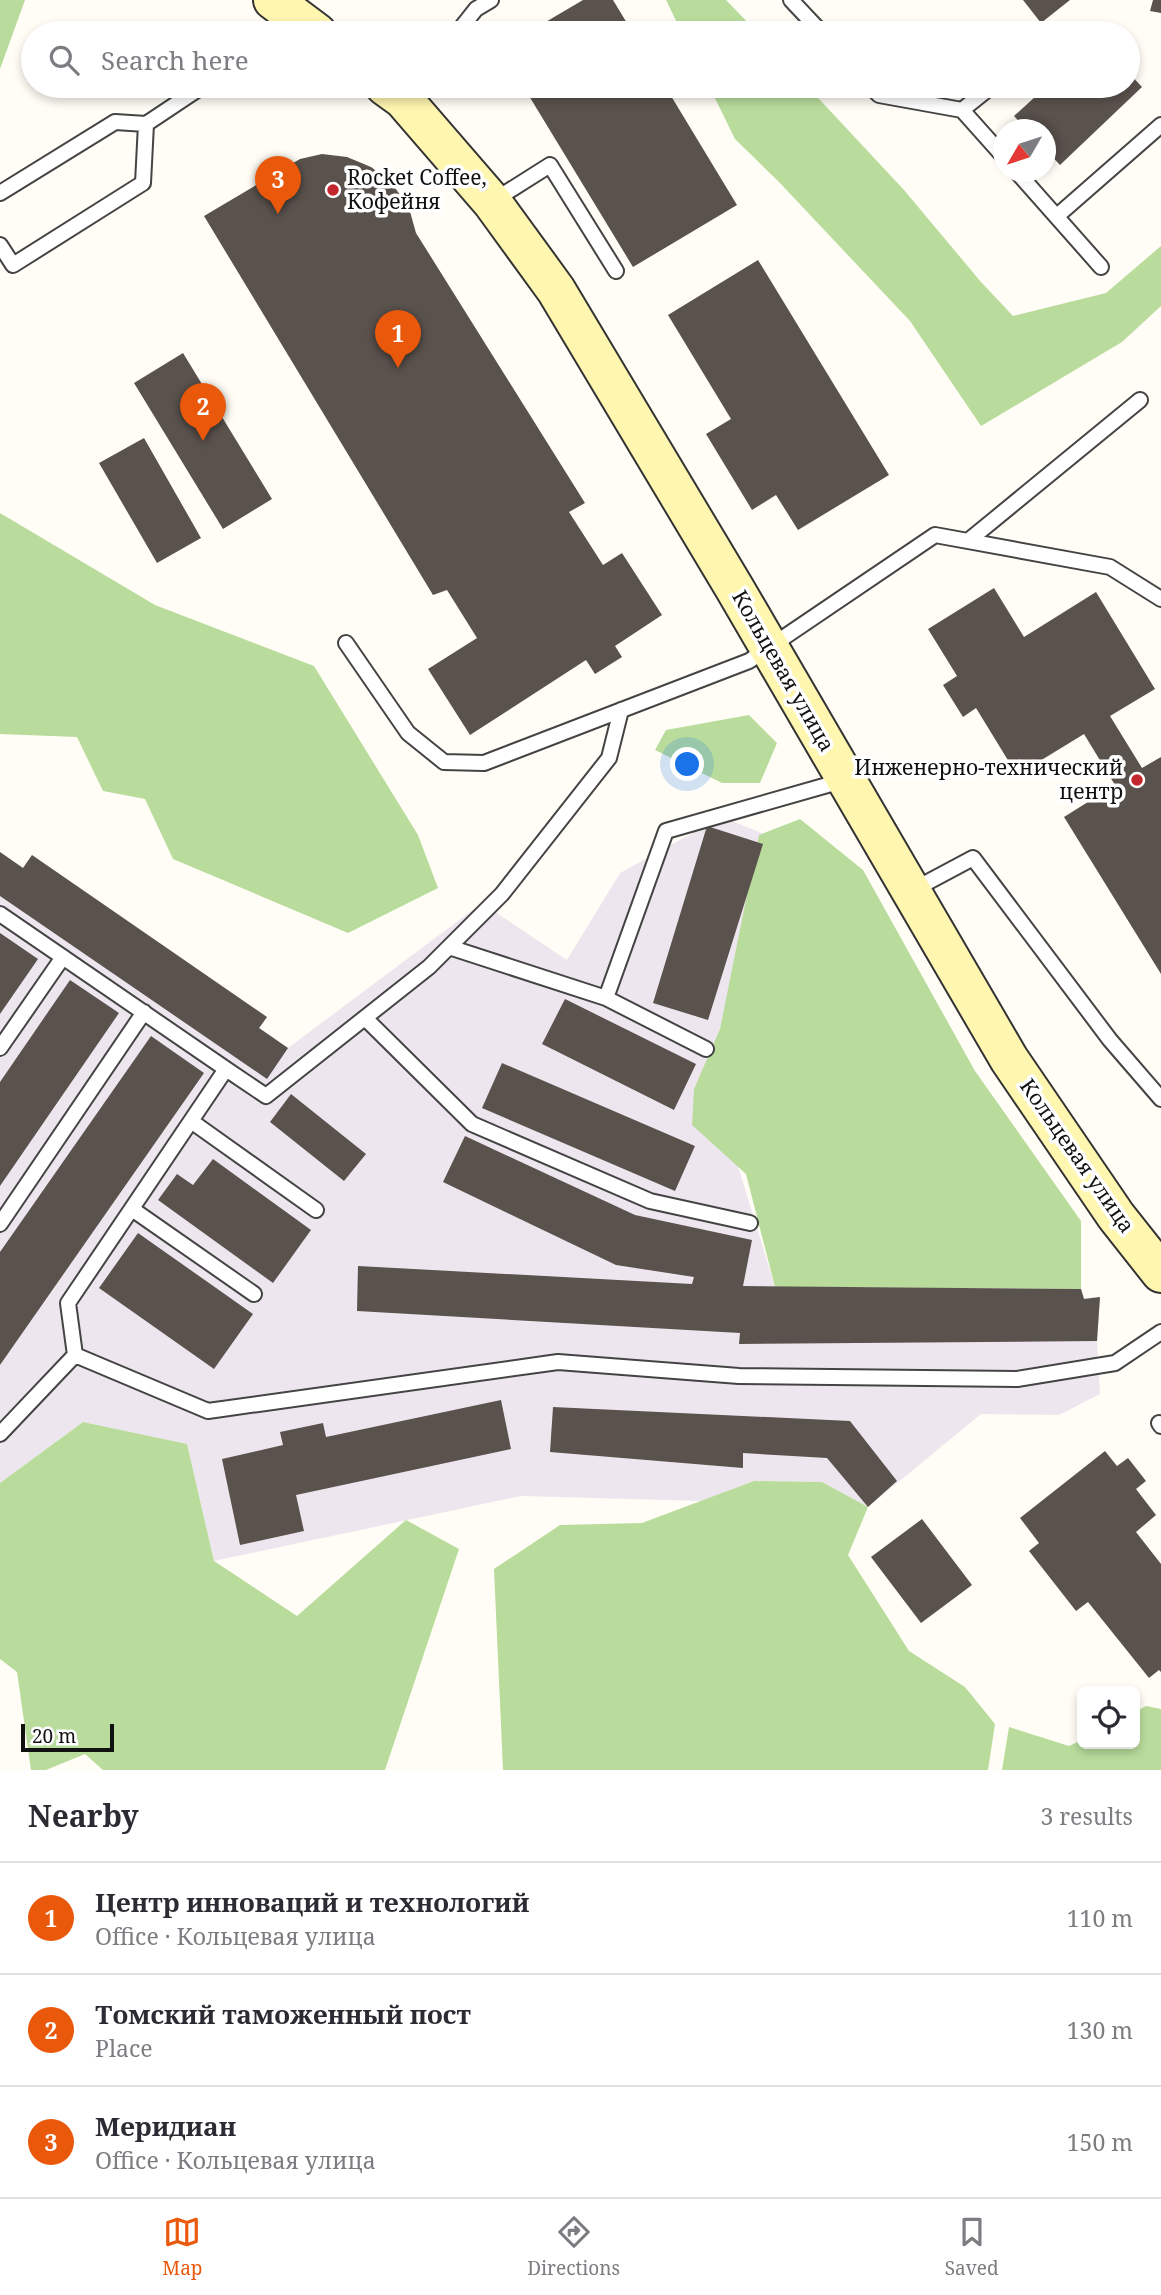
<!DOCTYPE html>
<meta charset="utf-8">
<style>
:root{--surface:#fff;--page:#f2f2f3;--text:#2b2b33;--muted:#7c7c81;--line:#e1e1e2;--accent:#ea580c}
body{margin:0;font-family:"Noto Serif",serif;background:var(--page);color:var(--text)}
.controls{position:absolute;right:21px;bottom:21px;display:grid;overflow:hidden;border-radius:10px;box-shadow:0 4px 10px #0003}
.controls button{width:63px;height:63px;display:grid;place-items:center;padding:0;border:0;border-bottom:2px solid var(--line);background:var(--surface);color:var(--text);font:35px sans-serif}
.compass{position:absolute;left:993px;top:119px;width:63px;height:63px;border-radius:50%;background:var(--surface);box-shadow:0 4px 10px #0003;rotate:231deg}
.scale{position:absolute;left:21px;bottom:18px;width:93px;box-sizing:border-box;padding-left:7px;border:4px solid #111;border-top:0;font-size:19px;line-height:24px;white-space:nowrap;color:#111;-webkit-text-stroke:5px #fff;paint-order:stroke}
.you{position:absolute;left:688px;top:765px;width:24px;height:24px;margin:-18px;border:5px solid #fff;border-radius:50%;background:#1a73e8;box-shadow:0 0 0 10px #1a73e833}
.badge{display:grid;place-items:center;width:46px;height:46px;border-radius:50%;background:var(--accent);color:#fff;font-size:23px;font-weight:700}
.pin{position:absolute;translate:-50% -58px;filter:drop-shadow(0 2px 4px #0008)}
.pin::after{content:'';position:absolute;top:37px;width:24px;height:21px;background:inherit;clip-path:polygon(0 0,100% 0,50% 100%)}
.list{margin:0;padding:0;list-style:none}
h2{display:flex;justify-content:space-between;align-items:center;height:91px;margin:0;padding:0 28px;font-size:30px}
h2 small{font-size:23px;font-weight:400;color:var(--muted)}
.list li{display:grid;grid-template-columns:46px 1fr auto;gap:21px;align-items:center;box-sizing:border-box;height:112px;padding:0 28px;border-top:2px solid var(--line)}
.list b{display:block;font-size:26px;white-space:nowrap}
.list p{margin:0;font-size:23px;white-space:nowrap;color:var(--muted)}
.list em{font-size:23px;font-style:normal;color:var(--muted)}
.icon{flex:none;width:38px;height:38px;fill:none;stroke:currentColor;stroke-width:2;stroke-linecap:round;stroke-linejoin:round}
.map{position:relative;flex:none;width:1161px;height:1770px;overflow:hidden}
.search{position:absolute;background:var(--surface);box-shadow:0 4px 10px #0003;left:21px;right:21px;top:21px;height:77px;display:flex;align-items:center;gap:18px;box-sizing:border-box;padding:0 24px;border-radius:38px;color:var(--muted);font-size:26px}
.sheet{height:427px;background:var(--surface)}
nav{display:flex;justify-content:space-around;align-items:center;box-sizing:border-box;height:98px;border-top:2px solid var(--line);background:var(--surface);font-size:19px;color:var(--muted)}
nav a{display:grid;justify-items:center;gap:4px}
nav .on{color:var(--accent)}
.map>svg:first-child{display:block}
.industrial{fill:#eee6ef}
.forest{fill:#b9dc9c}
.building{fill:#5a524d}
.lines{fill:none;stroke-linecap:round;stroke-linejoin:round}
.lane-casing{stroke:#444;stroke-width:18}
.secondary-casing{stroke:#333;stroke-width:42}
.lane{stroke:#fff;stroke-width:14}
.secondary{stroke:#fff6b0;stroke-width:38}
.poi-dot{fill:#c4262e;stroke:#fff;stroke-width:2.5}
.labels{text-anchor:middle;stroke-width:7;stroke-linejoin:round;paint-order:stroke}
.poi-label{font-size:21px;fill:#111;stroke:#fff;text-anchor:start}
.street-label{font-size:21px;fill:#111;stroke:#fff}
</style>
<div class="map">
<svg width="1161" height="1770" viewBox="0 0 1161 1770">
<rect width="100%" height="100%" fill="#fffdf5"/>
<path class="industrial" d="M722 817 764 834 713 1084 775 1287 1081 1289 1084 1298 1100 1297 1097 1341 1100 1394 1059 1415 981 1414 868 1507 821 1482 754 1481 703 1501 521 1496 214 1561 187 1444 83 1422 0 1483V852L23 868 32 855 267 1017 260 1028 288 1048 482 903 567 960 620 873Z"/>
<path class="forest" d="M0 0H25L0 69Z
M666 0H726L758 33H682Z
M709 86H807L904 190 981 282 1013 316 1106 293 1161 246V306L1122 342 981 426 910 321 779 182 735 139Z
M0 513 155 605 314 666 418 835 438 888 348 933 173 859 145 799 103 791 77 737 0 734Z
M749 715 777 743 760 783H722L655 750 666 730Z
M800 819 863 870 975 1071 1081 1221V1289L775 1287 746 1174 692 1125 694 1089 720 1029 759 835Z
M83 1422 187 1444 214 1561 297 1616 406 1520 459 1549 385 1770H103L85 1754 46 1770H31L17 1672 0 1659V1483Z
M754 1481 822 1482 868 1507 848 1555 909 1651 965 1687 995 1724 988 1770H503L494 1569 560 1525 642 1523Z
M1146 1706 1161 1709V1770H1002L1009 1727 1069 1746 1082 1740V1744H1135V1712Z"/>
<path class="building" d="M583 0H613L633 33H527Z
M1023 0H1070L1041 23Z
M1153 0H1161V13L1150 11Z
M1128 72 1142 87 1060 165 1046 150V130H1027L1014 116 1047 86H1128Z
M523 86H665L737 205 633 267Z
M322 154 347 157 371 167 391 182 409 208 416 233 585 503 569 512 603 565 622 553 662 615 615 646 622 657 595 674 586 660 470 735 428 669 477 638 447 590 433 595 204 216 300 159Z
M758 260 889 475 798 530 776 495 752 510 706 434 731 419 668 315Z
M183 353 272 499 223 529 134 383Z
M144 438 201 538 157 563 99 463Z
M994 588 1024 637 1096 592 1155 689 1110 716 1142 768 1161 757V974L1064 817 1115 785 1084 734 1017 775 976 708 963 717 943 685 957 676 928 629Z
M707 826 763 844 708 1020 653 1003Z
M0 852 23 868 32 855 267 1017 259 1028 288 1048 267 1079 0 896Z
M0 933 38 959 0 1014Z
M70 980 119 1013 0 1186V1082Z
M565 999 696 1064 674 1110 542 1044Z
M151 1036 204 1073 0 1365V1252Z
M502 1063 695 1146 675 1191 482 1108Z
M291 1094 366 1154 344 1181 270 1122Z
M465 1136 635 1215 752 1240 743 1286 1081 1289 1084 1299 1100 1297 1097 1341 739 1344 740 1333 357 1311 358 1266 692 1284 694 1277 616 1265 443 1182Z
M213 1159 311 1230 273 1283 158 1200 177 1174 193 1185Z
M138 1233 253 1314 214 1369 99 1288Z
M501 1400 511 1449 296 1495 304 1531 240 1545 222 1459 283 1445 280 1432 323 1423 326 1437Z
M553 1407 850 1421 897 1481 868 1507 827 1458 743 1453V1468L550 1452Z
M1105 1451 1117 1466 1128 1458 1146 1481 1136 1489 1156 1515 1136 1532 1161 1564V1672L1159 1670 1149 1678 1088 1602 1076 1611 1029 1551 1039 1543 1020 1518Z
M922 1519 972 1585 921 1623 871 1557Z"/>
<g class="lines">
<defs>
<path id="lane" d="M791 0 822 33
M457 33 476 9 491 0
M870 86 879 95 962 110 1004 157
M962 110 992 86
M1017 172 1101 267
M0 193 115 122 146 124 203 86
M493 201 550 165 616 271
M1057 216 1161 125
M0 245 13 265 143 183 146 124
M968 541 1140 400
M346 643 408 733 444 762 484 763 749 661 935 535 1110 567 1161 599
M913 890 973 858 1110 1040 1161 1099
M0 914 226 1069 68 1303 75 1355
M449 947 606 998 706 1049
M606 998 666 831 845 780
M365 1018 472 1124 650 1201 750 1223
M0 1048 63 957
M226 1069 266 1096 429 967 502 894 609 758 621 710
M191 1121 316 1210
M132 1209 254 1294
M0 1224 144 1012
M75 1355 208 1411 558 1362 739 1376 1017 1379 1115 1363 1161 1332
M1159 1423 1161 1426
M0 1434 75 1355"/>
<path id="secondary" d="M273 0 317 33
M385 86 403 99 492 202 556 290 735 589 1009 1059 1116 1216 1161 1273"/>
</defs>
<use href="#lane" class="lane-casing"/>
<use href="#secondary" class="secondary-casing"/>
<use href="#lane" class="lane"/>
<use href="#secondary" class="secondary"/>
</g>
<g class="poi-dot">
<circle cx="333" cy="190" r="7"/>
<circle cx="1137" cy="780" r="7"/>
</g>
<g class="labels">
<g class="poi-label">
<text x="347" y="185">Rocket Coffee,<tspan x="347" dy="24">Кофейня</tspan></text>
<text x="1123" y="775" text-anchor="end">Инженерно-технический<tspan x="1123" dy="24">центр</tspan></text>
</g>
<g class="street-label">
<text transform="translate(783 671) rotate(60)" y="7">Кольцевая улица</text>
<text transform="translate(1077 1156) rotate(55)" y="7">Кольцевая улица</text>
</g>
</g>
</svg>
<div class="controls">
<button><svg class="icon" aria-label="locate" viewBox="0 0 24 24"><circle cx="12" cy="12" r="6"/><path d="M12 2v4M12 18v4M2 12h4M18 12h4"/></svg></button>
</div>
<svg class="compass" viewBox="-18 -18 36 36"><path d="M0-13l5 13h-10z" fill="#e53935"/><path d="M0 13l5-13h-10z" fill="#7c7c81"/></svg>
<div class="scale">20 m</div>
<div class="you"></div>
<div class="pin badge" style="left:398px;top:368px">1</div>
<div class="pin badge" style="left:203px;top:441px">2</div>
<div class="pin badge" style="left:278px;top:214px">3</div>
<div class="search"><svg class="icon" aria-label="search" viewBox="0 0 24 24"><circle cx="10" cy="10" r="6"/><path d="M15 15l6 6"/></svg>Search here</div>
</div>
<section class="sheet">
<h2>Nearby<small>3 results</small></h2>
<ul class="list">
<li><span class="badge">1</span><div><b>Центр инноваций и технологий</b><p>Office · Кольцевая улица</p></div><em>110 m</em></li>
<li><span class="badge">2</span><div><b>Томский таможенный пост</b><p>Place</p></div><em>130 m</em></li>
<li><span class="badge">3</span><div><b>Меридиан</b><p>Office · Кольцевая улица</p></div><em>150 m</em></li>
</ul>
</section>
<nav>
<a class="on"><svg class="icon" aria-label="map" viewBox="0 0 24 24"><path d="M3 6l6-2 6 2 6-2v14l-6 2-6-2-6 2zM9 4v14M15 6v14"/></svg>Map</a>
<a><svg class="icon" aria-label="directions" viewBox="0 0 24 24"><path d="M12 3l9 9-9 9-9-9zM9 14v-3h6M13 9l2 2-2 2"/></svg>Directions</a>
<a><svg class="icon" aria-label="saved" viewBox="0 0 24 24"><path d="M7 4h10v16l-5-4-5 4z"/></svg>Saved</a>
</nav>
